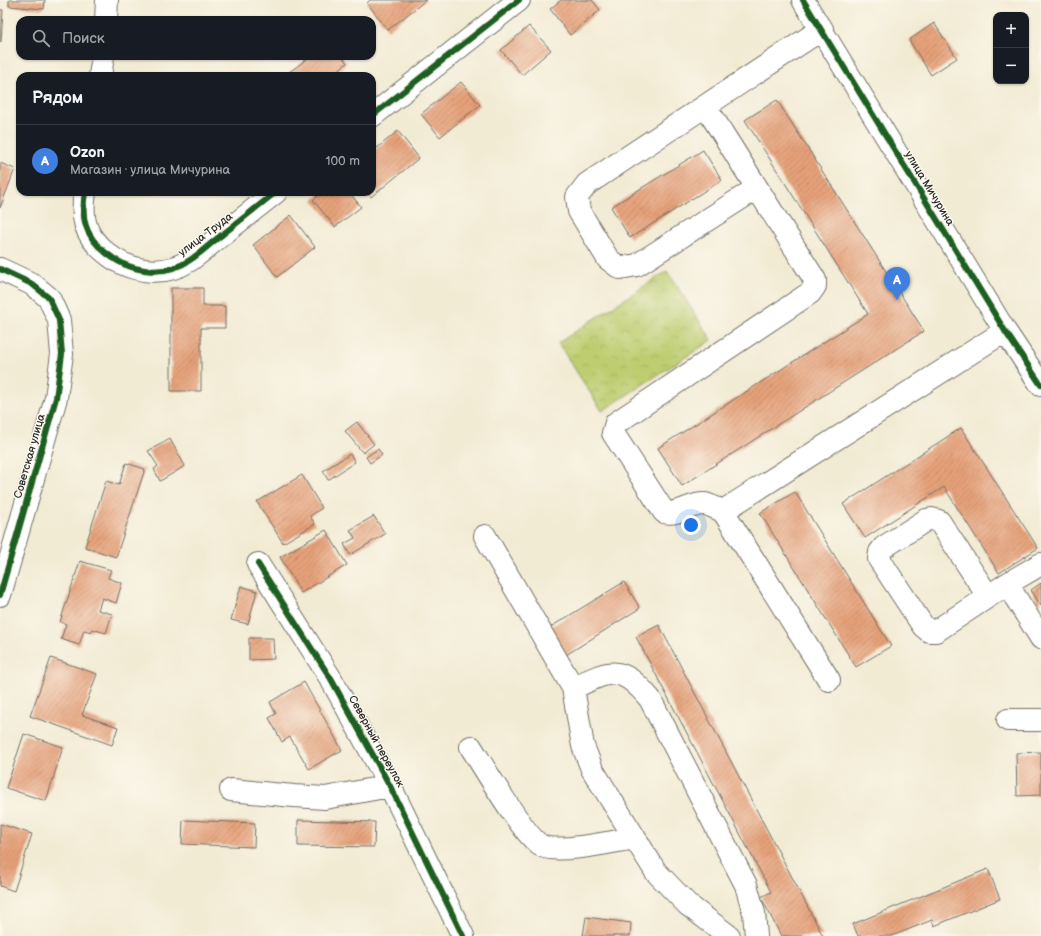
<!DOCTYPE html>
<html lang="ru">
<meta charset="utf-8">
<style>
:root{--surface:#171b24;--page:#242831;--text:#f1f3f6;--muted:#9ea1a6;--line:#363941;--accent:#7c3aed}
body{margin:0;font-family:"Balsamiq Sans",sans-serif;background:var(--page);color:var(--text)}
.controls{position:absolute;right:12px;top:12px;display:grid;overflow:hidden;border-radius:8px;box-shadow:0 1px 3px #0004}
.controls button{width:36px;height:36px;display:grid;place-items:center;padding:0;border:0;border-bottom:1px solid var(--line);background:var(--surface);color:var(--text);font:20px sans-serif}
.you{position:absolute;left:691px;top:525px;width:14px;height:14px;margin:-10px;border:3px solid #fff;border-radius:50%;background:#1a73e8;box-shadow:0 0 0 6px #1a73e833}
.badge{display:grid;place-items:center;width:26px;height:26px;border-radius:50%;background:var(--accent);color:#fff;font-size:13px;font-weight:700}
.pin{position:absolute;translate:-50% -33px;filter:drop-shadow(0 1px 2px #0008)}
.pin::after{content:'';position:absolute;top:21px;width:14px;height:12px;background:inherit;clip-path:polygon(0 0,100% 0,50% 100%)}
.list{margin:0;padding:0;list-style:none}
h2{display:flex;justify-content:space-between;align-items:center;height:52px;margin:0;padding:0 16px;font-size:17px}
h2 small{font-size:13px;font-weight:400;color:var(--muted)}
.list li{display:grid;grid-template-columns:26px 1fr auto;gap:12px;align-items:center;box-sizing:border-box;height:72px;padding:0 16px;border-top:1px solid var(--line)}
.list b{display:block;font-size:15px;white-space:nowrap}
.list p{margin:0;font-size:13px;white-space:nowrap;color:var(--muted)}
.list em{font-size:13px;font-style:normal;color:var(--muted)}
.icon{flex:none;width:22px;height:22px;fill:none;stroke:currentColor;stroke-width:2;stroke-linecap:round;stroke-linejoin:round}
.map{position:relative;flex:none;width:1041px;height:936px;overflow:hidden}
.search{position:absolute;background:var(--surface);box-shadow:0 1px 3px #0004;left:16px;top:16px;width:360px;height:44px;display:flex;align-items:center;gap:10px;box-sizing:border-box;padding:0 14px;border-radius:12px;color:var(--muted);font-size:15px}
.panel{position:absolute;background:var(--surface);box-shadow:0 1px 3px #0004;left:16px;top:72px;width:360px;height:124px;border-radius:12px}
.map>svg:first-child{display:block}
.park{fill:url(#park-crowns);stroke:#747c4d}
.building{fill:url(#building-hatch)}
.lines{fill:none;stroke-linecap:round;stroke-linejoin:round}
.minor-casing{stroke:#716e66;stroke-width:24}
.minor{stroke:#fff;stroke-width:22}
.cycleway-casing{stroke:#fbf7ec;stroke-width:8}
.cycleway{stroke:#1b5e20;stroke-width:6}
.labels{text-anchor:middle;stroke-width:3;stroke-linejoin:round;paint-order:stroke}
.street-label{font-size:11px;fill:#2b2b2b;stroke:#fbf7ec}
</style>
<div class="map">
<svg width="1041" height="936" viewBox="0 0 1041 936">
<defs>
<pattern id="park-crowns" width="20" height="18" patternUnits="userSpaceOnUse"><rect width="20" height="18" fill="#bdcd6f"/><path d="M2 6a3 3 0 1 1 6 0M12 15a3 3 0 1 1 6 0" fill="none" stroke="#a3b060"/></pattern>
<pattern id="building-hatch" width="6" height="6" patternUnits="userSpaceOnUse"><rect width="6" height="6" fill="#e6a179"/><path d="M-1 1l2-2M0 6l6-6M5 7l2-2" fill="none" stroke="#bb8363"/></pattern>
</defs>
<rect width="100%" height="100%" fill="#fbf7ec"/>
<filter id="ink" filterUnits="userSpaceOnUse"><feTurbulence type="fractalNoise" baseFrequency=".025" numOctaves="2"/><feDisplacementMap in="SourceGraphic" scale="8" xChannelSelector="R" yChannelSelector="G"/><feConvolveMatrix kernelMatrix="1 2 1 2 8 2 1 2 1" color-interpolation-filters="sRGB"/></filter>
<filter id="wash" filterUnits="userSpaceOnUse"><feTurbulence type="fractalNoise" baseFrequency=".012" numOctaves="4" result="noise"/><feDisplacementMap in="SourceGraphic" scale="16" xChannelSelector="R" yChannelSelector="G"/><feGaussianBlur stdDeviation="0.9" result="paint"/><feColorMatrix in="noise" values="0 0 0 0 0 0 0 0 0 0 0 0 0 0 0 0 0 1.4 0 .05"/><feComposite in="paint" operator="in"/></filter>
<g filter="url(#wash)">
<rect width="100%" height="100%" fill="#f2ebd4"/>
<path class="park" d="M667 271 712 340 602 411 558 343Z"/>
<g id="blocks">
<path class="building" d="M9 0H45L44 9 9 6Z
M370 0H426L388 30 367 3Z
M561 0H592L600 10 570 35 550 9Z
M0 10H3L1 42 0 41Z
M934 23 957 58 931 75 909 40Z
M529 26 551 50 522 75 501 50Z
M311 56H342L347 63 331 76H284Z
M461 82 480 105 440 137 421 114Z
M777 100 924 331 682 486 658 448 868 314 745 120Z
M398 131 419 158 371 197 366 192H372V152Z
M703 150 722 180 630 238 611 207Z
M0 163 15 169 0 208Z
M323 192H349L361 207 335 227 313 200Z
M291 215 315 247 277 277 253 245Z
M171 288H203V306H225V328H201V391H171Z
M357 422 374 444 363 453 345 431Z
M961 428 1038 548 999 573 944 487 865 538 843 504Z
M170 439 185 466 160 481 154 469 158 466 148 451Z
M378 449 382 455 370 463 366 457Z
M350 454 355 462 328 480 323 471Z
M126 463 145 469 116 557 85 547 106 481 119 485Z
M302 475 322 508 310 516 315 524 283 543 257 502Z
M795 492 891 646 856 667 760 513Z
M374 516 385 534 350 555 344 544 355 538 350 530Z
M326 530 347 565 301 593 280 557Z
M80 561 111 570 108 578 122 583 116 603 102 598 98 610 112 614 106 633 92 629 91 632 84 630 79 645 61 639 66 624 60 622Z
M624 582 640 608 566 655 549 628Z
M1041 583V606L1031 590Z
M241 586 257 591 248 624 231 620Z
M659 625 823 936H781L761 897 771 892 636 637Z
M249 638H273L274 659 249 660Z
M51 658 97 674 82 715 118 727 112 745 30 716Z
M304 682 342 750 309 769 290 737 282 742 269 718 276 714 270 702Z
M24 734 63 747 46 801 6 788Z
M1041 752V795L1017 796 1016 753Z
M183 820 255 823 254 847 182 844Z
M298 820 375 822 374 847 298 846Z
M0 824 32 834 14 891 0 886Z
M988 869 1000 899 934 926 932 920 892 936H858L853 924Z
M586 917 631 923 630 936H583Z"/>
</g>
</g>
<g filter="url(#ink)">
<use href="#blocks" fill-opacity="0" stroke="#716e66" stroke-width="1"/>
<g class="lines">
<defs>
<path id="minor" d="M803 0 1005 331 1041 385
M106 20 107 0
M100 76 103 56
M706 107 757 188
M372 116 519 0
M85 192C81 217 84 235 105 252 128 272 163 278 190 260 201 253 212 242 223 234 241 220 258 206 276 192
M0 269 32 284 49 298 59 320 62 354 56 398 0 595
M723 511C717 509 710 505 705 504 690 503 679 516 664 512L613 433 616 423 810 293 815 286V280L757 188 637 265 620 268 608 259 579 211 577 197 587 184 822 29
M485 536 573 688 583 746 592 769 656 872 688 905 729 936
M258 564 331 679 390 786 463 936
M1041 564 1007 584 1041 638
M988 596 939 521 932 519 926 520 884 547 880 552 879 559 923 626 929 631H936L1007 584
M829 680 723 511 1005 331
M573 688C610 670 621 664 650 699L746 885 754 913 756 936
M1008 720H1041
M471 747C483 766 526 839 542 846 559 854 615 841 635 838
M231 790 294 796 325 798 390 786"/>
</defs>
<use href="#minor" class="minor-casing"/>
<use href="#minor" class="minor"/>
<defs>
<path id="cycleway" d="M803 0 1005 331 1041 385
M372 116 519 0
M85 192C81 217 84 235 105 252 128 272 163 278 190 260 201 253 212 242 223 234 241 220 258 206 276 192
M0 269 32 284 49 298 59 320 62 354 56 398 0 595
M258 564 331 679 390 786 463 936"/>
</defs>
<use href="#cycleway" class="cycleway-casing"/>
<use href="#cycleway" class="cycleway"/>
</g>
</g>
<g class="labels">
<g class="street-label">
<text transform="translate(930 188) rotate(59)" y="4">улица Мичурина</text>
<text transform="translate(205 234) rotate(-37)" y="4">улица Труда</text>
<text transform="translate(29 456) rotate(-74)" y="4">Советская улица</text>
<text transform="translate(377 741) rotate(61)" y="4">Северный переулок</text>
</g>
</g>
</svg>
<div class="controls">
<button>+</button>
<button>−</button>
</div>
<div class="you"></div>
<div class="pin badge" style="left:897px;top:300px;background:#3f7fe0">A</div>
<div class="search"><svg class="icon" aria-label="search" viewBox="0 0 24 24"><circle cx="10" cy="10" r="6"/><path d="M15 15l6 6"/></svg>Поиск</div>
<section class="panel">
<h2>Рядом<small></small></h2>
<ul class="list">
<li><span class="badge" style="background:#3f7fe0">A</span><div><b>Ozon</b><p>Магазин · улица Мичурина</p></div><em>100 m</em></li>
</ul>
</section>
</div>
